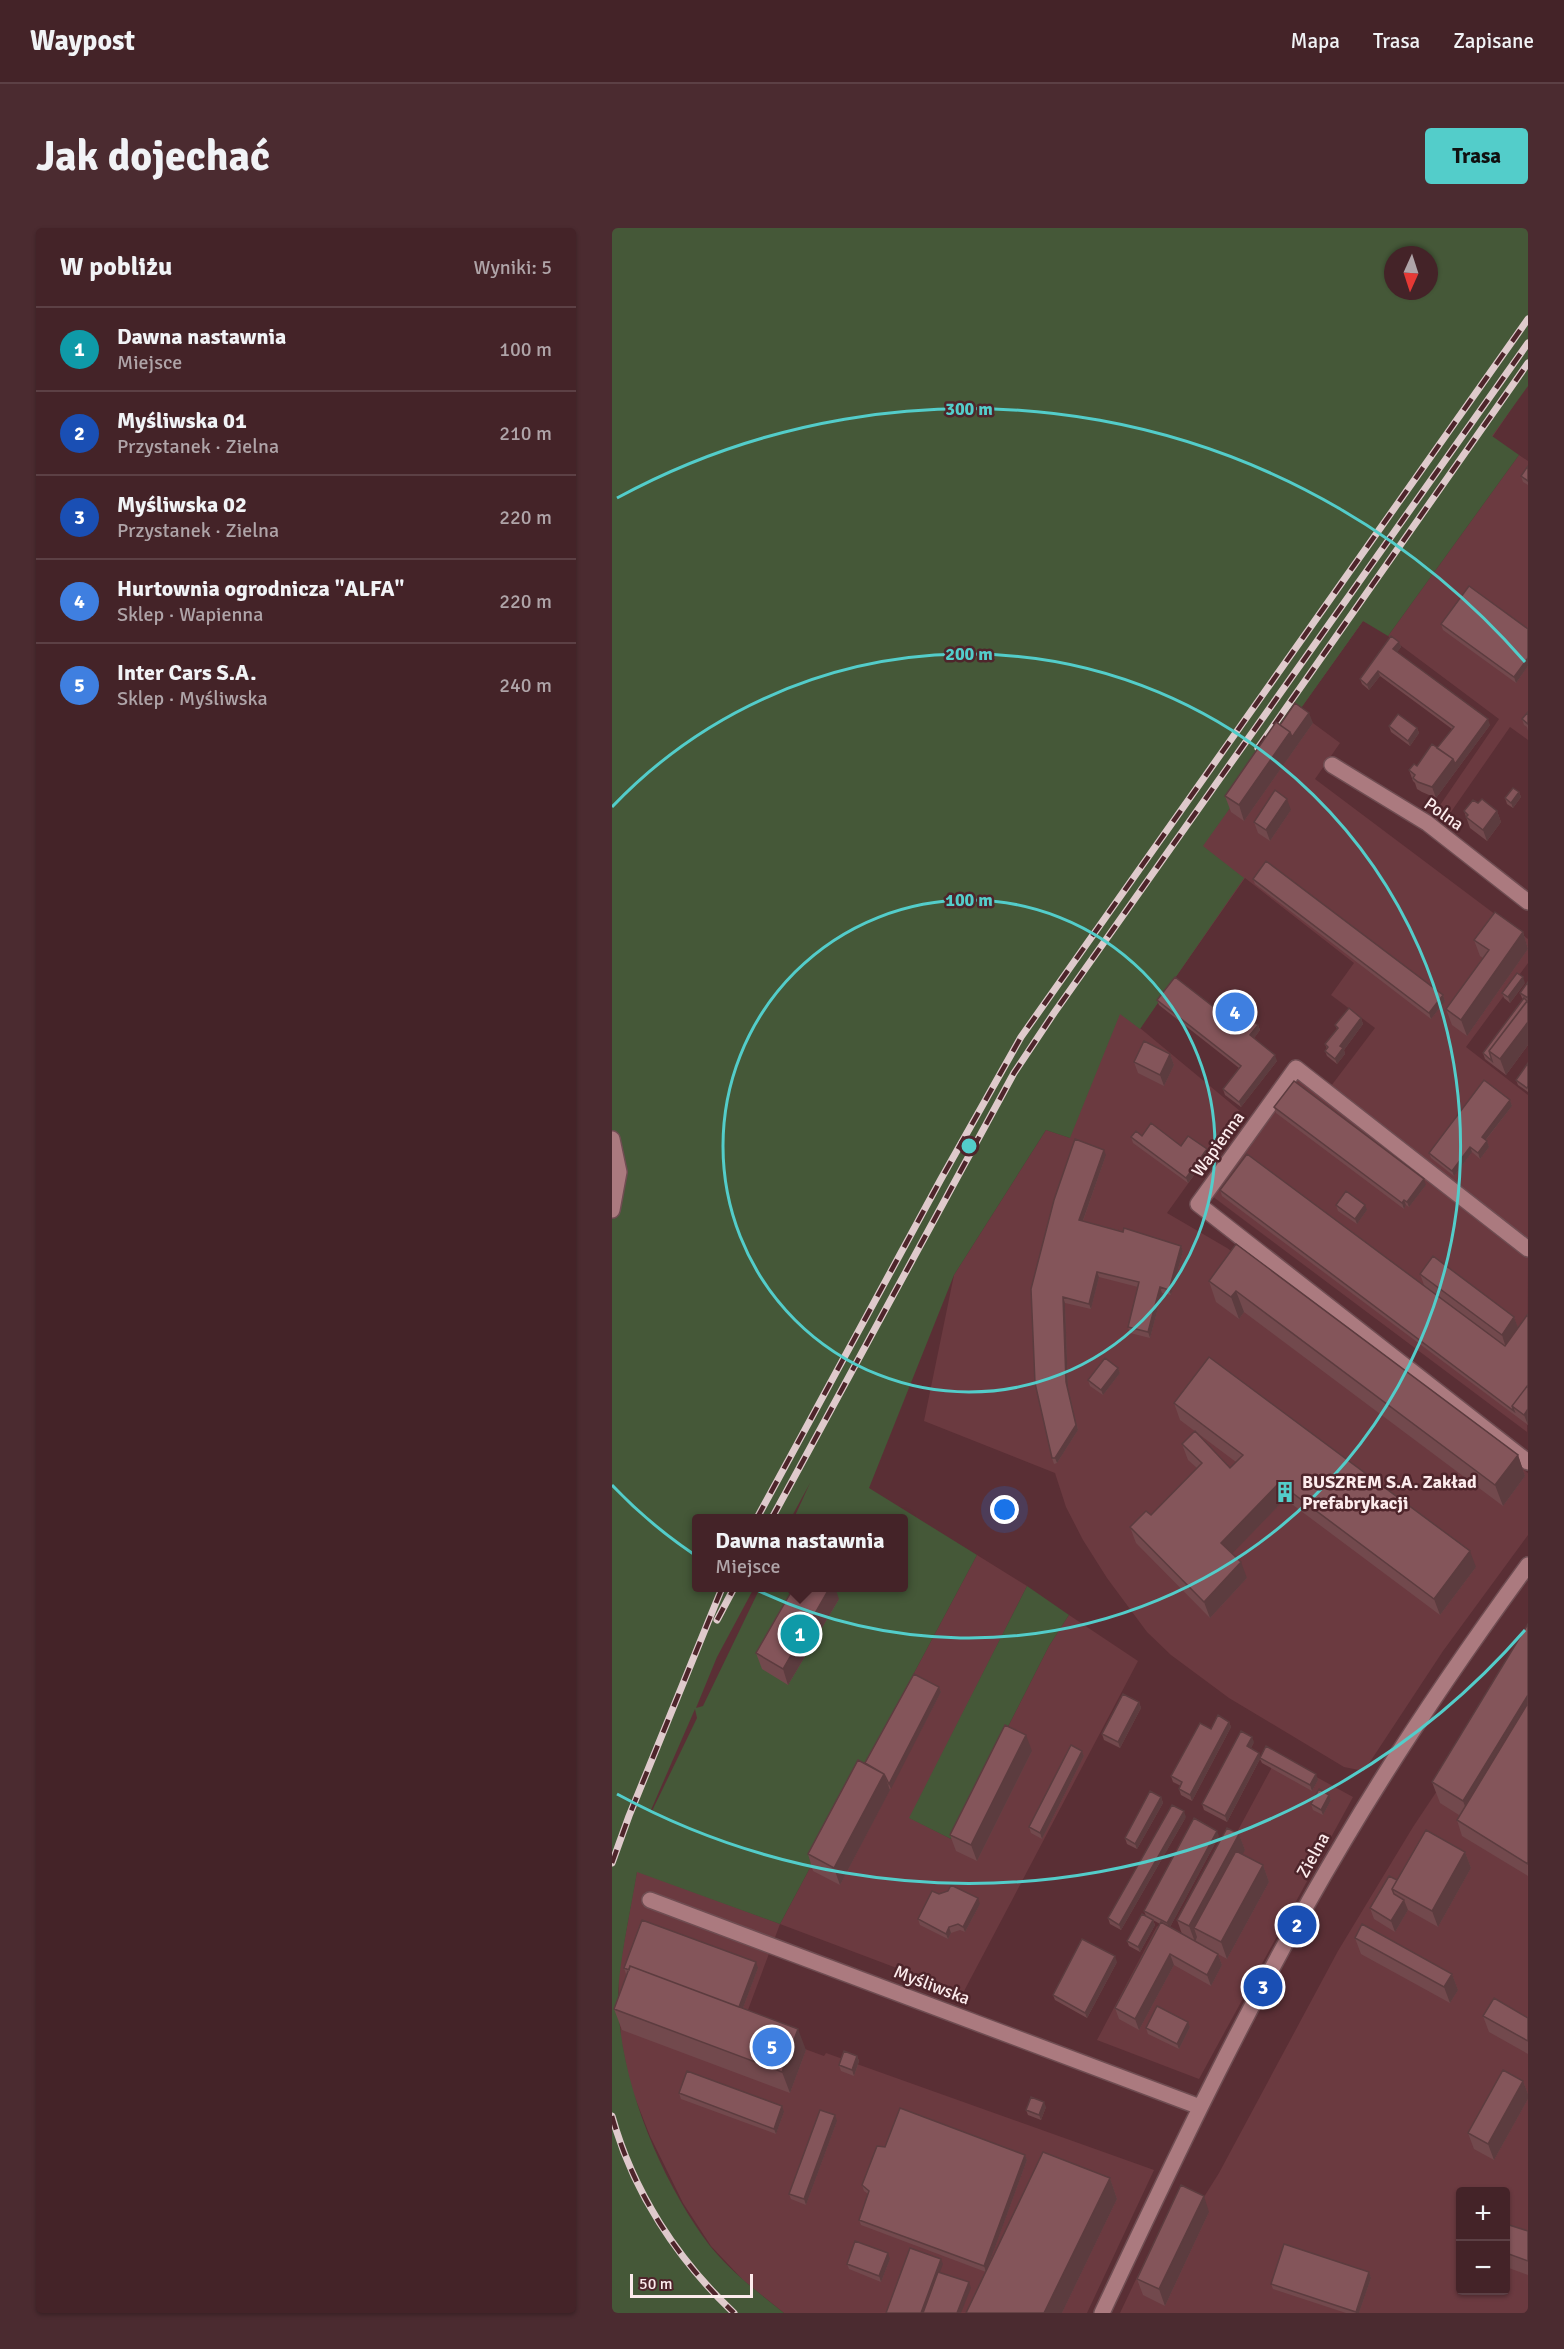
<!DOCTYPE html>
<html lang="pl">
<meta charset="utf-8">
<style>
:root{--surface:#442328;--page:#4b2b30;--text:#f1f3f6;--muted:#afa4a8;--line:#5c4045;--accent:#53cdca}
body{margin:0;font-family:Signika,sans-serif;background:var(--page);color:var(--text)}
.controls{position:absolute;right:18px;bottom:18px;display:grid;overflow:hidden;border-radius:6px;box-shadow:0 2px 4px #0004}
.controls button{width:54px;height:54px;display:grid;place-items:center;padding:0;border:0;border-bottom:2px solid var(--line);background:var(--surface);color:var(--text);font:30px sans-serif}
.compass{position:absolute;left:772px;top:18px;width:54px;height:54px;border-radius:50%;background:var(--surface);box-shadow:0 2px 4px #0004;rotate:183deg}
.scale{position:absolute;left:18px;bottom:15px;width:123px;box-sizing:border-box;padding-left:6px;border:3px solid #fcebec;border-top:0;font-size:16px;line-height:21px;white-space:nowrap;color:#fcebec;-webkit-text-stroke:4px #4e252b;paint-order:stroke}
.you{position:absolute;left:393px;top:1282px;width:21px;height:21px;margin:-15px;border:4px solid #fff;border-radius:50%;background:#1a73e8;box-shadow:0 0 0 9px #1a73e833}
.badge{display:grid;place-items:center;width:39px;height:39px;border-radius:50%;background:var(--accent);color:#fff;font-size:20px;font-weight:700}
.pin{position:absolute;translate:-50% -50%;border:3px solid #fff;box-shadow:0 2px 6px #0006}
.popup{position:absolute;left:80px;top:1286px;width:216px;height:78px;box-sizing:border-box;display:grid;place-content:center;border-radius:6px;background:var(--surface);filter:drop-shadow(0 2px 4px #0005);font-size:20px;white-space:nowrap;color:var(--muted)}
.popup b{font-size:22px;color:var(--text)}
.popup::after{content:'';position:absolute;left:50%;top:100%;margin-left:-12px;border:12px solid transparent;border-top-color:var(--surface)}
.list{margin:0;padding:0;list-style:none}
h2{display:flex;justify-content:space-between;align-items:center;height:78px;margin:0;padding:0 24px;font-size:26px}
h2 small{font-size:20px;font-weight:400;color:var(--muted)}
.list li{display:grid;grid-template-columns:39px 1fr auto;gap:18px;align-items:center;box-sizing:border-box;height:84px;padding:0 24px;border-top:2px solid var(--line)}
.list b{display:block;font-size:22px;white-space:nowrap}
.list p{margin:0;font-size:20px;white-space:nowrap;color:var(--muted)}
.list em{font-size:20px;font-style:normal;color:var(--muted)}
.map{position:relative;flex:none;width:916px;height:2085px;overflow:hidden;border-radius:6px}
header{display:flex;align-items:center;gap:36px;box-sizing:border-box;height:84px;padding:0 30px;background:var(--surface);border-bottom:2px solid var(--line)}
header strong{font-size:28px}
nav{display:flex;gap:33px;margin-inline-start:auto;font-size:21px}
.intro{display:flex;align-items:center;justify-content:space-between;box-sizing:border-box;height:144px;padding:0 36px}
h1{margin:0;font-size:42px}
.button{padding:15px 27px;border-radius:6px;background:var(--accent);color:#111;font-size:21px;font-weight:700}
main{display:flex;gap:36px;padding:0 36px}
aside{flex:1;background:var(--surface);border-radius:6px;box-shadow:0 2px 4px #0004}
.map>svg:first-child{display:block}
.built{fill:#6b3a40;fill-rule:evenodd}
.green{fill:#455838;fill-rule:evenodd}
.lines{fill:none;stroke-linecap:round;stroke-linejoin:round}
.minor-casing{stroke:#6f4d52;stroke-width:18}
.minor{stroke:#ab7a7f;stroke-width:15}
.rail-casing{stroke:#dfcacc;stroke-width:7}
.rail{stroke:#4e252b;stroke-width:4.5;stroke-dasharray:14;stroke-linecap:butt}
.wall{fill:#72494d}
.shaded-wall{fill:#5c3c3f}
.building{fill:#84555a;stroke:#5c3c3f;stroke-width:1.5}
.ring{fill:none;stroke:#53cdca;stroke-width:3}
.labels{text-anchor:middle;stroke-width:5;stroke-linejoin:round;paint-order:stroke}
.street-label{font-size:18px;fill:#fcebec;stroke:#4e252b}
.poi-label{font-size:18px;font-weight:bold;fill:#fcebec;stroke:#4e252b;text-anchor:start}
.centre{fill:#53cdca;stroke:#4e252b;stroke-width:3}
.ring-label{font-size:18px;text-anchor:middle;font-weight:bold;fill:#53cdca;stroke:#4e252b;stroke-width:5;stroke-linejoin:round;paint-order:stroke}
</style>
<header>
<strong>Waypost</strong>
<nav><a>Mapa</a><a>Trasa</a><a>Zapisane</a></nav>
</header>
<div class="intro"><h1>Jak dojechać</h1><a class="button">Trasa</a></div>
<main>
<aside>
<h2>W pobliżu<small>Wyniki: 5</small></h2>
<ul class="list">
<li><span class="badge" style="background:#0f9aa8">1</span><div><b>Dawna nastawnia</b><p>Miejsce</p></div><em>100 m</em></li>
<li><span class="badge" style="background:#1a4fb4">2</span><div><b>Myśliwska 01</b><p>Przystanek · Zielna</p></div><em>210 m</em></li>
<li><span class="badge" style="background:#1a4fb4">3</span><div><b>Myśliwska 02</b><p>Przystanek · Zielna</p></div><em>220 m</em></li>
<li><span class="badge" style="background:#3f7fe0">4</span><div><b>Hurtownia ogrodnicza &quot;ALFA&quot;</b><p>Sklep · Wapienna</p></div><em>220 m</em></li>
<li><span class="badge" style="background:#3f7fe0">5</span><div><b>Inter Cars S.A.</b><p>Sklep · Myśliwska</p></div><em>240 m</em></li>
</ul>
</aside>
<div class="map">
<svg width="916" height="2085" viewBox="0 0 916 2085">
<rect width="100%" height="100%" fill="#5a2f35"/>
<path class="built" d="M849 145 902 177 755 395 751 393 686 484 728 515 703 551 916 711V735L854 819 916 867V1017L716 862 763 800 719 767 742 735 633 650 528 800 628 883 555 985 615 1020 916 1245V1307L831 1423 752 1543 732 1539 617 1470 559 1427 535 1404 495 1350 471 1312 454 1279 443 1245 312 1193 342 1047 434 902 458 910 442 877Z
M907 227 916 233V512L898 499 832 594 822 586 887 491 776 408Z
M687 849 916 1030 915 1204 600 968Z
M365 1327 415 1358 298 1590 339 1611 437 1418 457 1387 526 1433 351 1765 168 1696 130 1798 212 1828 214 1825 542 1942 475 2085H172L131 2052 99 2018 71 1975 38 1908 18 1857 9 1811 6 1748 25 1643 168 1696Z
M916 1426V2085H508L568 1959 592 1969 607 1945 726 1723 801 1599ZM849 1964H894V2062H849Z
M666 1528 741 1569 587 1851 485 1812 545 1698 568 1710Z"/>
<path class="green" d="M0 0H916V158L880 208 907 227 776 408 751 393 591 618 632 650 528 801 508 786 458 910 434 902 342 1047 257 1260 365 1327 168 1696 25 1644C19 1680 11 1716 7 1752 0 1837 47 1951 98 2018 119 2044 146 2064 172 2085H0ZM781 27H817V63H781ZM198 1255 182 1290H292V1360H148L91 1478 84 1480 105 1429 142 1360H84V1290H179ZM83 1481 85 1490 40 1583 39 1582Z
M415 1358 457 1387 437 1418 339 1611 297 1590Z"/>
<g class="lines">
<defs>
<path id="minor" d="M720 537 815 595 916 674
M0 911 7 944 0 982
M916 1021 684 840 586 976 916 1234
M38 1672 588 1879
M490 2085C565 1925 641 1765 732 1613 788 1518 851 1426 916 1337"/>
</defs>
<use href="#minor" class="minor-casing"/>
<use href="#minor" class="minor"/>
<defs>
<path id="rail" d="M646 520 916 135
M145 1290 329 951 409 809 916 91
M160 1290 402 845 442 785 916 115
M105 1392 122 1360
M0 1635 17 1588 110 1360
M0 1888C21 1964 65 2031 122 2085"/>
</defs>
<use href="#rail" class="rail-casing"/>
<use href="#rail" class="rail"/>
</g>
<path class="wall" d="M916 238V257L911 254 909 248Z
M829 396 916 401V438L904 455 831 402Z
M787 414 789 419 785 424 878 497 824 570 810 564 805 561 803 555 801 553 797 542 805 538 825 520 840 501 768 448 757 462 750 456 748 451Z
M916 484V503L915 499 912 497 910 491Z
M701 495 632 593 619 584 613 568 668 497Z
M777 498 805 500 807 505 798 518 779 504Z
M907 564 909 569 901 580 895 576 893 570Z
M866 575 885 583 889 594 875 613 858 600 852 583Z
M679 582 658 613 646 605 642 594Z
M641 651 831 767 833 773 819 791 643 656Z
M911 704 916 721 855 808 840 797 834 781 871 730 868 728 862 712Z
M916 754V817L894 847 873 831 871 825 911 771 910 770 908 765Z
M913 755 898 775 892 770 890 765Z
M545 772 625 797H646L648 802 642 810 665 833 629 879 613 867 611 861 627 840 547 777Z
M749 790 751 796 732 822 733 826 725 836 715 828 713 823 715 821 713 816 725 801 723 797Z
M558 826 562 837 552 858 526 845 522 834Z
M916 835V864L906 857 904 852Z
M898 872 900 878 874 912 875 913 877 919 868 931 860 924 842 948 819 930 817 925Z
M662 879 814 957 797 979 794 977 792 981 664 885Z
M530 908 569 918 595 921 597 927 576 955 521 915 519 909Z
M494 927 471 993 569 1018 571 1023 559 1067 550 1065 538 1110 518 1105 516 1099 526 1059 487 1049 479 1081 453 1075 456 1160 466 1202 445 1235 442 1236 440 1230 419 1061Z
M608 962 812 1057 808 1046 902 1089 906 1100 916 1197 610 968Z
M724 977 755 982 745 996 726 983Z
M624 1016 906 1227 913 1248 891 1278 632 1084 627 1091 604 1074 597 1053Z
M506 1140 508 1145 491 1167 478 1158 476 1152Z
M562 1175 864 1339 828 1387 673 1271 620 1325 635 1350 598 1390 524 1315 518 1299 539 1287 585 1240 576 1232 570 1216 618 1240 624 1234 568 1192Z
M227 1371 176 1457 150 1441 144 1425Z
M916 1396V1648L850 1608 845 1592 847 1587 828 1575 820 1554Z
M327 1459 329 1464 228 1657 201 1643 196 1626 253 1535Z
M527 1474 529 1480 508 1520 492 1512 490 1506Z
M617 1494 619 1499 580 1573 569 1567 567 1561 569 1558 561 1554 559 1548 599 1501Z
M642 1514 639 1520 647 1525 648 1529 706 1552 700 1563 650 1535 648 1531 615 1594 592 1582 590 1576Z
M420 1523 365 1633 344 1623 338 1607Z
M470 1523 472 1528 430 1611 419 1605 417 1599Z
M717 1567 719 1572 711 1587 701 1582 699 1576Z
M549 1569 551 1575 525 1621 515 1616 513 1610Z
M574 1589 509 1702 498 1696 496 1690Z
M627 1606 633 1622 630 1626 651 1637 657 1654 615 1731 606 1726 610 1737 599 1758 562 1737 527 1802 507 1791 503 1780 548 1696 541 1692 543 1697 528 1724 517 1718 515 1713 534 1688 532 1683 607 1608 558 1699 570 1706 565 1692Z
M853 1624 859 1640 826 1699 796 1682 783 1704 762 1691 758 1680 785 1652Z
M327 1666 368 1676 353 1704 348 1702 339 1705 336 1711 308 1697 306 1691Z
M743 1710 840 1746 846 1762 838 1775 749 1726Z
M505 1734 475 1790 443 1772 441 1767Z
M12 1740H146L131 1780 194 1822 178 1865 10 1802 2 1781 15 1746H14Z
M871 1788 916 1790V1826L877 1804Z
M576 1794 578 1799 567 1821 536 1806 534 1800Z
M245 1828 247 1833 242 1848 229 1843 227 1837Z
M911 1853 916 1866V1871L882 1932 862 1921 856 1905Z
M67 1865 172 1884 164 1906 69 1871Z
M434 1879 429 1892 416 1887 414 1882Z
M225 1893 194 1977 179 1971 177 1966Z
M273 1919 413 1927 415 1932 375 2041 498 1950 505 1971 450 2085H354L374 2044 249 1997 247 1992 256 1966 252 1963 250 1957Z
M597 1984 553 2078 531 2067 525 2051Z
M894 1996 916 2003V2047L894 2039Z
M278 2031 269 2054 237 2041 235 2036Z
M757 2044 759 2050 747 2085H734L661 2061 659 2056Z"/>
<path class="shaded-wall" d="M787 414 789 419 783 427 781 421Z
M916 430V438L904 455 902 449Z
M766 443 768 448 757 462 755 457Z
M697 485 701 495 632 593 627 577 678 504Z
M876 491 878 497 824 570 820 559 841 531Z
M805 500 807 505 798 518 796 513Z
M907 564 909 569 901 580 899 575Z
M675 571 679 582 658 613 654 602Z
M885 583 889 594 875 613 871 602Z
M911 704 916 721 855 808 849 792Z
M911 749 913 755 898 775 896 769Z
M831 767 833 773 819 791 817 785Z
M749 790 751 796 732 822 733 826 725 836 723 831 728 818Z
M916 794V817L894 847 888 831Z
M646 797 648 802 640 813 638 807Z
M558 826 562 837 552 858 548 847Z
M663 827 665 833 629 879 627 874Z
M898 872 900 878 872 914 870 909Z
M875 913 877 919 868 931 866 925Z
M858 919 860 924 842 948 840 943Z
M595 921 597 927 576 955 574 950Z
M492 922 494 927 469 998 467 992Z
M812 951 814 957 797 979 795 974Z
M792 972 794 977 792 981 790 975Z
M753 977 755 982 745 996 743 991Z
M569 1018 571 1023 559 1067 557 1062Z
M485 1044 487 1049 479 1081 477 1076Z
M548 1059 550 1065 538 1110 536 1104Z
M624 1063 632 1084 627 1091 619 1069Z
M451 1069 453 1075 456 1160 466 1202 445 1235 443 1230 454 1154Z
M902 1089 908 1105 895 1123 890 1107Z
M506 1140 508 1145 491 1167 489 1162Z
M916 1181V1197L912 1187Z
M906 1227 913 1248 891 1278 883 1257Z
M667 1255 673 1271 615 1331 609 1315Z
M858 1323 864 1339 828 1387 822 1371Z
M629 1334 635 1350 598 1390 592 1374Z
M218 1359H223L227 1371 176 1457 171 1441Z
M327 1459 329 1464 279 1561 277 1556Z
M916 1467V1501L859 1594 851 1573Z
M527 1474 529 1480 508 1520 506 1514Z
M617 1494 619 1499 580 1573 578 1567Z
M414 1507 420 1523 365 1633 359 1617Z
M640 1509 642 1514 637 1524 635 1518Z
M470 1523 472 1528 430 1611 428 1605Z
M647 1525 649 1530H648V1531L615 1594 613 1588Z
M272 1546 278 1562 228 1657 222 1640Z
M704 1546 706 1552 700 1563 698 1557Z
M717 1567 719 1572 711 1587 709 1582Z
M549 1569 551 1575 525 1621 523 1616Z
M572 1583 574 1589 509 1702 507 1697Z
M605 1603 607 1608 557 1701 555 1695Z
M627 1606 633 1622 589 1703 582 1700 585 1709 583 1714 577 1698Z
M853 1624 859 1640 826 1699 820 1683Z
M651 1637 657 1654 615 1731 609 1714Z
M366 1670 368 1676 353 1704 351 1699Z
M792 1672 796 1682 783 1704 779 1693Z
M541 1692 543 1697 528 1724 526 1719Z
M337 1699 339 1705 336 1711 334 1706Z
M558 1726 562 1737 527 1802 523 1791Z
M606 1726 610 1737 599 1758 595 1747Z
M503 1728 505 1734 475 1790 473 1785Z
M144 1734 146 1740 128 1788 126 1782Z
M840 1746 846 1762 838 1775 832 1759Z
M576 1794 578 1799 567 1821 565 1816Z
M186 1801 194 1822 178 1865 170 1844Z
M245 1828 247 1833 242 1848 240 1842Z
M911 1853 916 1866V1871L882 1932 876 1916Z
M432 1874 434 1879 429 1892 427 1887Z
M170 1878 172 1884 164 1906 162 1901Z
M223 1887 225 1893 194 1977 192 1971Z
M413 1927 415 1932 374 2044 372 2038Z
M498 1950 505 1971 450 2085H432Z
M592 1968 597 1984 553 2078 547 2061Z
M276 2025 278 2031 269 2054 267 2048Z
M329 2031 331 2036 313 2085H309Z
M757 2044 759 2050 747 2085H744V2084Z
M357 2054 359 2060 349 2085H345Z"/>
<path class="building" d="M916 238V253L909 248Z
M857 358 916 401V430L902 449 829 396Z
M779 408 787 414 781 421 876 491 843 536 841 531 825 520 842 499 766 443 755 457 748 451Z
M683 475 697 485 680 509 678 504 668 497Z
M916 484V496L910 491Z
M786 486 805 500 796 513 777 498Z
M664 494 678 504 627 577 613 568Z
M820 516 841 531 820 559 806 554 801 550 803 547 797 542 802 536 805 538Z
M901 560 907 564 899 575 893 570Z
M663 562 675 571 654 602 642 594Z
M870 571 885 583 871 602 854 589 856 587 852 583 861 572 866 575Z
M654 633 831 767 817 785 641 651Z
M883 684 911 704 849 792 834 781 877 722 862 712Z
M905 745 911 749 896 769 890 765Z
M563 749 625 797 633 787 646 797 638 807 663 827 627 874 611 861 629 838 545 772Z
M916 754V770L908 765Z
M912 770 915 773 877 823 880 833 871 825Z
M916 772V794L888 831 877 823Z
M737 780 749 790 728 818 731 820 723 831 713 823 716 819 713 816 726 800 723 797Z
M532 813 558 826 548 847 522 834Z
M916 835V858L915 860 904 852Z
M872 852 898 872 870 909 875 913 866 925 858 919 840 943 817 925Z
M682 853 812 951 795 974 792 972 790 975 662 879Z
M539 895 569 918 576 908 595 921 574 950 519 909 524 903 530 908Z
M463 911 492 922 467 992 511 1004 512 1000 569 1018 557 1062 548 1059 536 1104 516 1099 527 1054 485 1044 477 1076 451 1069 454 1154 464 1197 443 1230H440L423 1155 419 1061 442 972Z
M635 926 893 1118 916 1086V1157L900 1178 902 1183 608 962Z
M734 963 753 977 743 991 724 977Z
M624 1016 906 1227 883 1257 624 1063 619 1069 597 1053Z
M821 1028 902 1089 890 1107 808 1046Z
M597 1129 858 1323 822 1371 667 1255 609 1315 629 1334 592 1374 518 1299 534 1283 539 1287 590 1235 570 1216 583 1203 618 1240 631 1227 562 1175Z
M493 1130 506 1140 489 1162 476 1152Z
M916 1157V1181L912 1187 900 1178Z
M182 1359H218L171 1441 144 1425Z
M916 1396V1467L851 1573 820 1554Z
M302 1446 327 1459 277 1556 272 1546 253 1535Z
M511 1466 527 1474 506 1514 490 1506Z
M916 1475V1636L845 1592Z
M606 1487 617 1494 578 1567 567 1561 570 1554 559 1548 588 1495 599 1501Z
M393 1497 414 1507 359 1617 338 1607Z
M629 1503 640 1509 635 1518 647 1525 613 1588 590 1576Z
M459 1517 470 1523 428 1605 417 1599Z
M654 1518 704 1546 698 1557 648 1530Z
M246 1532 272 1546 222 1640 196 1626Z
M707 1561 717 1567 709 1582 699 1576Z
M538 1563 549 1569 523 1616 513 1610Z
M560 1577 572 1583 507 1697 496 1690Z
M582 1590 605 1603 555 1695 532 1683Z
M615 1600 627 1606 577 1698 565 1692Z
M814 1602 853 1624 820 1683 780 1661Z
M624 1623 651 1637 609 1714 582 1700Z
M777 1648 785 1652 780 1661 782 1666 792 1672 779 1693 758 1680Z
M339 1657 366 1670 351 1699 346 1696 337 1699 334 1706 306 1691 320 1663 327 1666 336 1663Z
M530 1686 541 1692 526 1719 515 1713Z
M30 1692 144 1734 127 1779 18 1738 17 1742 12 1740Z
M549 1694 606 1726 595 1747 558 1726 523 1791 503 1780Z
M750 1696 840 1746 832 1759 743 1710Z
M470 1711 503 1728 473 1785 441 1767Z
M18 1738 186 1801 170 1844 2 1781Z
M882 1770 916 1790V1813L871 1788Z
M545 1778 576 1794 565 1816 534 1800Z
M232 1823 245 1828 240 1842 227 1837Z
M891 1842 911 1853 876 1916 856 1905Z
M75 1843 170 1878 162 1901 67 1865Z
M419 1869 432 1874 427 1887 414 1882Z
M288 1880 413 1927 372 2038 247 1992 257 1963 250 1957 265 1918 273 1919Z
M208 1882 223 1887 192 1971 177 1966Z
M431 1924 498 1950 432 2085H354Z
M569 1957 592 1968 547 2061 525 2051Z
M894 1996 916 2003V2033L894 2025Z
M243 2013 276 2025 267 2048 235 2036Z
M672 2016 757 2044 744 2084 659 2056Z
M298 2020 329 2031 309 2085H274Z
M326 2044 357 2054 345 2085H311Z"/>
<g class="ring">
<circle cx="357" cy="918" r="246"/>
<path d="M0 579A492 492 0 1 1 0 1257"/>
<path d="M913 1402A737 737 0 0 1 5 1566M5 270A737 737 0 0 1 913 434"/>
</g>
<defs>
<symbol id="building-bare" viewBox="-9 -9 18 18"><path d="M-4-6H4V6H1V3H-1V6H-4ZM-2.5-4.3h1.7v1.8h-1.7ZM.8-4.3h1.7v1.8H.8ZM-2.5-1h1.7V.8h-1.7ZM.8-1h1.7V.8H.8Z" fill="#53cdca" stroke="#4e252b" stroke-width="2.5" paint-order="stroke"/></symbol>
</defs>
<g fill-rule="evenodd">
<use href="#building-bare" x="658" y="1249" width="30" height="30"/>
</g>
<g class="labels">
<g class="street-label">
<text transform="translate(832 586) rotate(35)" y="6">Polna</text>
<text transform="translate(606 916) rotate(-54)" y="6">Wapienna</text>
<text transform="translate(701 1627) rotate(-61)" y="6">Zielna</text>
<text transform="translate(320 1757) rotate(21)" y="6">Myśliwska</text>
</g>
<g class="poi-label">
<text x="690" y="1260">BUSZREM S.A. Zakład<tspan x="690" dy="21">Prefabrykacji</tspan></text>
</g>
</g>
<circle cx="357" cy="918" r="9" class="centre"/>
<g class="ring-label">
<text x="357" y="187">300 m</text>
<text x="357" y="432">200 m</text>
<text x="357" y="678">100 m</text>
</g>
</svg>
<div class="controls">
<button>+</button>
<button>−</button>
</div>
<svg class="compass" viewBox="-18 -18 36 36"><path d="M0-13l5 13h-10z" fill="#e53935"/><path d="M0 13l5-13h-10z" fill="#afa4a8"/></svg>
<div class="scale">50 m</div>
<div class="you"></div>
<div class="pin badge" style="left:188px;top:1406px;background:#0f9aa8">1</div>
<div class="popup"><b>Dawna nastawnia</b>Miejsce</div>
<div class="pin badge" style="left:685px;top:1697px;background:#1a4fb4">2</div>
<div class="pin badge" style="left:651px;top:1759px;background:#1a4fb4">3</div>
<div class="pin badge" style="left:623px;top:784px;background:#3f7fe0">4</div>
<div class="pin badge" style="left:160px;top:1819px;background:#3f7fe0">5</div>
</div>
</main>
